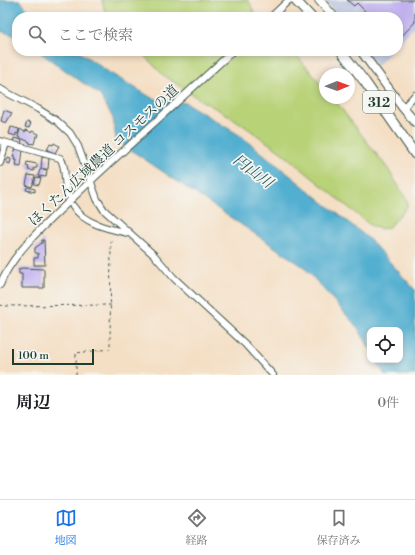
<!DOCTYPE html>
<html lang="ja">
<meta charset="utf-8">
<style>
:root{--surface:#fff;--page:#f2f2f2;--text:#202124;--muted:#757577;--line:#e0e0e0;--accent:#1a73e8}
body{margin:0;font-family:"Libre Bodoni","Noto Serif JP",serif;background:var(--page);color:var(--text)}
.controls{position:absolute;right:12px;bottom:12px;display:grid;overflow:hidden;border-radius:8px;box-shadow:0 2px 6px #0003}
.controls button{width:36px;height:36px;display:grid;place-items:center;padding:0;border:0;border-bottom:1px solid var(--line);background:var(--surface);color:var(--text);font:20px sans-serif}
.compass{position:absolute;left:319px;top:68px;width:36px;height:36px;border-radius:50%;background:var(--surface);box-shadow:0 2px 6px #0003;rotate:89deg}
.scale{position:absolute;left:12px;bottom:10px;width:82px;box-sizing:border-box;padding-left:4px;border:2px solid #1f3d34;border-top:0;font-size:11px;line-height:14px;white-space:nowrap;color:#1f3d34;-webkit-text-stroke:3px #f6f6f2;paint-order:stroke}
.list{margin:0;padding:0;list-style:none}
h2{display:flex;justify-content:space-between;align-items:center;height:52px;margin:0;padding:0 16px;font-size:17px}
h2 small{font-size:13px;font-weight:400;color:var(--muted)}
.icon{flex:none;width:22px;height:22px;fill:none;stroke:currentColor;stroke-width:2;stroke-linecap:round;stroke-linejoin:round}
.map{position:relative;flex:none;width:415px;height:375px;overflow:hidden}
.search{position:absolute;background:var(--surface);box-shadow:0 2px 6px #0003;left:12px;right:12px;top:12px;height:44px;display:flex;align-items:center;gap:10px;box-sizing:border-box;padding:0 14px;border-radius:16px;color:var(--muted);font-size:15px}
.sheet{height:124px;background:var(--surface)}
nav{display:flex;justify-content:space-around;align-items:center;box-sizing:border-box;height:56px;border-top:1px solid var(--line);background:var(--surface);font-size:11px;color:var(--muted)}
nav a{display:grid;justify-items:center;gap:2px}
nav .on{color:var(--accent)}
.map>svg:first-child{display:block}
.industrial{fill:#b9c4de}
.green{fill:#b8d277;stroke:#6c8856}
.water{fill:#52afd0;stroke:#387682}
.building{fill:#bcabed}
.lines{fill:none;stroke-linecap:round;stroke-linejoin:round}
.minor-casing{stroke:#3f554a;stroke-width:8}
.major-casing{stroke:#3f554a;stroke-width:10}
.highway-casing{stroke:#3f554a;stroke-width:11}
.path{stroke:#3f554a;stroke-width:1;stroke-dasharray:3 3;stroke-linecap:butt}
.minor{stroke:#fff;stroke-width:6}
.major{stroke:#fff;stroke-width:8}
.highway{stroke:#fff;stroke-width:9}
.labels{text-anchor:middle;stroke-width:3.5;stroke-linejoin:round;paint-order:stroke}
.shield{fill:#f6f6f2;stroke:#60746d;stroke-width:1}
.shield-label{font-size:13px;font-weight:bold;fill:#1f3d34}
.street-label{font-size:14px;fill:#1f3d34;stroke:#f6f6f2}
.water-label{font-size:15px;font-style:italic;fill:#2e5f63;stroke:#f6f6f2}
</style>
<div class="map">
<svg width="415" height="375" viewBox="0 0 415 375">
<rect width="100%" height="100%" fill="#f6f6f2"/>
<filter id="ink" filterUnits="userSpaceOnUse"><feTurbulence type="fractalNoise" baseFrequency=".025" numOctaves="2"/><feDisplacementMap in="SourceGraphic" scale="8" xChannelSelector="R" yChannelSelector="G"/><feConvolveMatrix kernelMatrix="1 2 1 2 8 2 1 2 1" color-interpolation-filters="sRGB"/></filter>
<filter id="wash" filterUnits="userSpaceOnUse"><feTurbulence type="fractalNoise" baseFrequency=".012" numOctaves="4" result="noise"/><feDisplacementMap in="SourceGraphic" scale="16" xChannelSelector="R" yChannelSelector="G"/><feGaussianBlur stdDeviation="0.9" result="paint"/><feColorMatrix in="noise" values="0 0 0 0 0 0 0 0 0 0 0 0 0 0 0 0 0 1.4 0 .05"/><feComposite in="paint" operator="in"/></filter>
<g filter="url(#wash)">
<rect width="100%" height="100%" fill="#f4dfc5"/>
<path class="industrial" d="M325 0H415V26L398 44V17H338Z
M365 51H391L377 66Z"/>
<path class="green" d="M102 0H248L257 17H106Z
M140 51H293L325 89V98H333L388 169 407 200V207L389 227 380 229 370 225 281 152 230 116 202 101 163 75Z"/>
<path class="water" d="M0 0H20L26 8 37 17H17V36L0 31Z
M38 51H78L110 73 152 98 167 101 186 103 241 136 369 239 415 290V375H385L376 360H400V330H370V349L358 328 304 267 116 140 113 118 100 95Z"/>
<g id="blocks">
<path class="building" d="M347 0H415V22L398 40V17H371L357 3 354 6Z
M4 110 12 113 6 123 1 121Z
M27 122 31 123 29 128 25 127Z
M11 127 19 129 18 134 16 133V136L9 134Z
M20 129 25 132 26 130 29 131 31 133 32 131 39 134 38 137 36 136 34 144 29 143 30 142 18 137Z
M14 138 22 140 21 145 13 143Z
M54 143 59 146 55 153 47 150 50 144 53 145Z
M16 148 23 149 21 167 16 166 17 160H14L15 158 13 157Z
M42 157 49 158 48 169H41Z
M8 158 11 159 10 164 6 162Z
M27 162 37 164V168H34V171L28 170 29 167 26 166Z
M42 169 47 170 46 177 38 176 40 170Z
M28 175 35 176 32 187 26 185Z
M36 177 41 178 39 185 34 184Z
M27 187 35 189V192L26 190Z
M42 240H44L45 265H34V258H38V253H35V248L42 243Z
M22 268 44 269V288H22V274H19V269Z"/>
</g>
</g>
<g filter="url(#ink)">
<use href="#blocks" fill-opacity="0" stroke="#3f554a" stroke-width="1"/>
<g class="lines">
<defs>
<path id="minor" d="M271 17 289 0
M0 89 38 109 57 121 70 133 78 146 97 199 104 210 154 255 174 278 245 344 273 375
M403 108 415 95
M0 141 60 158C67 166 63 183 68 195
M0 163 6 143
M73 206C84 224 109 229 128 233
M0 285C12 252 53 217 78 193 129 145 182 98 233 51"/>
<path id="major" d="M319 0 334 17
M361 51 403 108 415 122"/>
<path id="highway" d="M295 0 311 17
M341 51 365 82 415 154"/>
</defs>
<use href="#minor" class="minor-casing"/>
<use href="#major" class="major-casing"/>
<use href="#highway" class="highway-casing"/>
<path class="path" d="M0 305 5 306 111 305
M76 375V353L110 349 111 241"/>
<use href="#minor" class="minor"/>
<use href="#major" class="major"/>
<use href="#highway" class="highway"/>
</g>
</g>
<g class="labels">
<rect class="shield" x="363" y="91" width="32" height="22" rx="3"/>
<g class="shield-label">
<text x="379" y="107">312</text>
</g>
<g class="street-label">
<text transform="translate(103 155) rotate(-43)" y="5">ほくたん広域農道 コスモスの道</text>
</g>
<g class="water-label">
<text transform="translate(253 171) rotate(37)" y="5">円山川</text>
</g>
</g>
</svg>
<div class="controls">
<button><svg class="icon" aria-label="locate" viewBox="0 0 24 24"><circle cx="12" cy="12" r="6"/><path d="M12 2v4M12 18v4M2 12h4M18 12h4"/></svg></button>
</div>
<svg class="compass" viewBox="-18 -18 36 36"><path d="M0-13l5 13h-10z" fill="#e53935"/><path d="M0 13l5-13h-10z" fill="#757577"/></svg>
<div class="scale">100 m</div>
<div class="search"><svg class="icon" aria-label="search" viewBox="0 0 24 24"><circle cx="10" cy="10" r="6"/><path d="M15 15l6 6"/></svg>ここで検索</div>
</div>
<section class="sheet">
<h2>周辺<small>0件</small></h2>
<ul class="list">
</ul>
</section>
<nav>
<a class="on"><svg class="icon" aria-label="map" viewBox="0 0 24 24"><path d="M3 6l6-2 6 2 6-2v14l-6 2-6-2-6 2zM9 4v14M15 6v14"/></svg>地図</a>
<a><svg class="icon" aria-label="directions" viewBox="0 0 24 24"><path d="M12 3l9 9-9 9-9-9zM9 14v-3h6M13 9l2 2-2 2"/></svg>経路</a>
<a><svg class="icon" aria-label="saved" viewBox="0 0 24 24"><path d="M7 4h10v16l-5-4-5 4z"/></svg>保存済み</a>
</nav>
